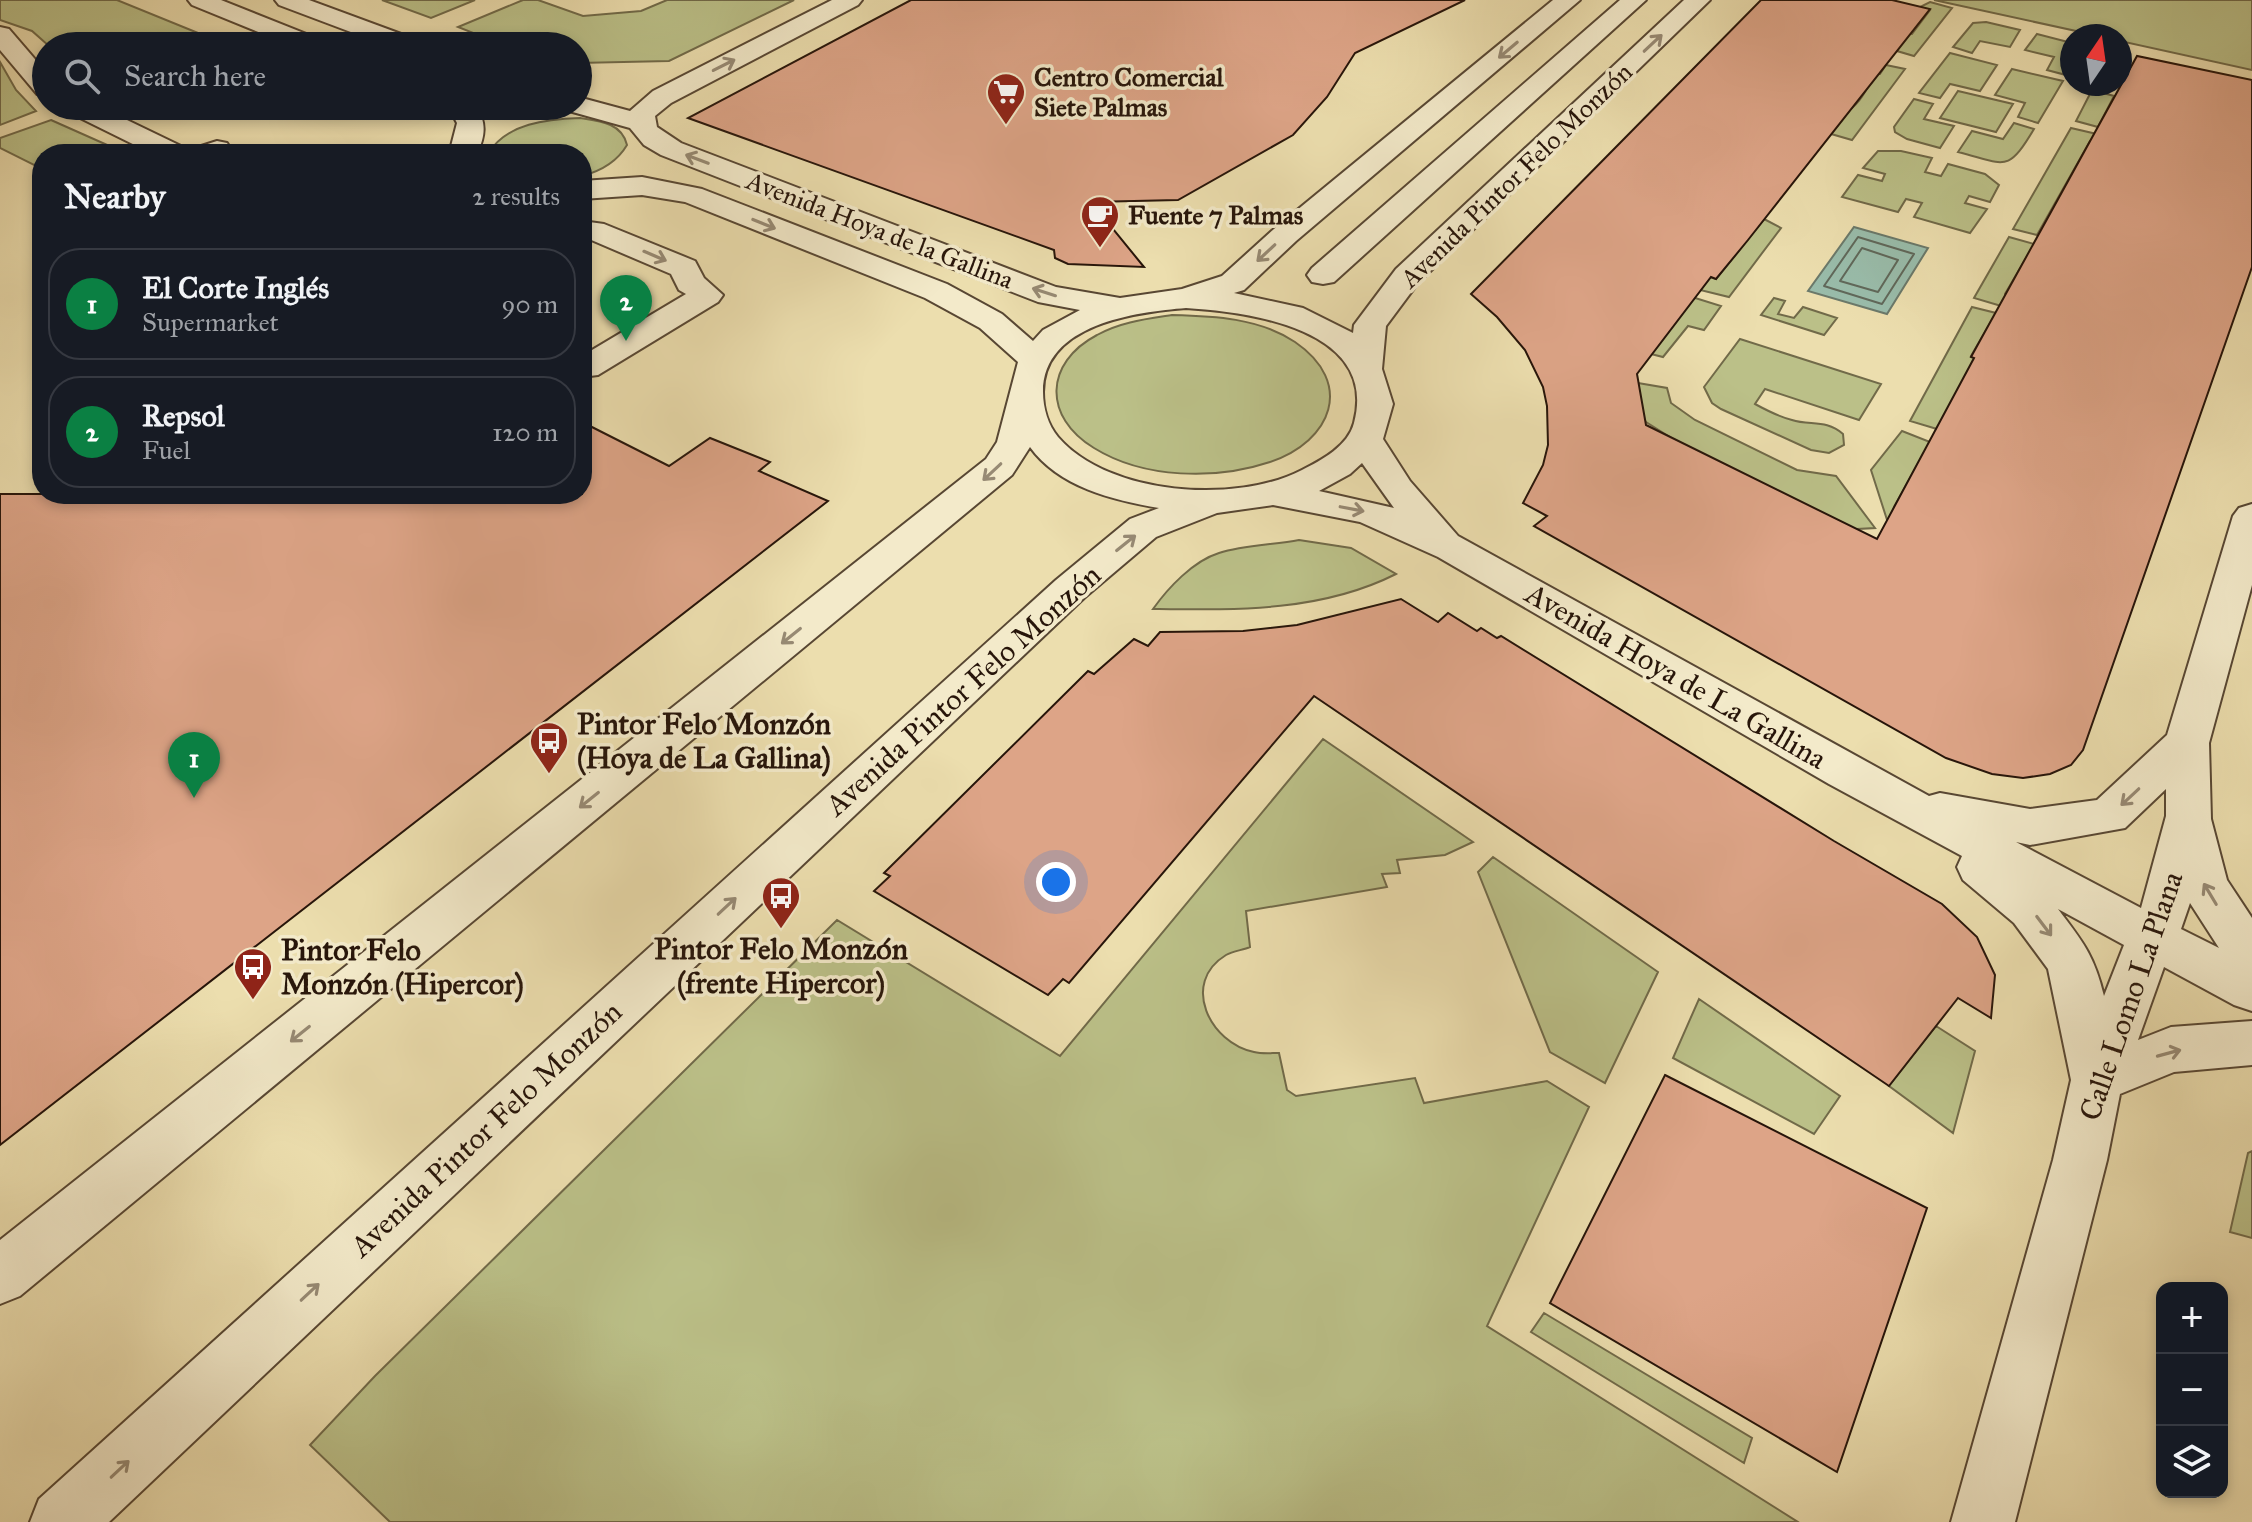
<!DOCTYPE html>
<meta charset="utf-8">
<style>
:root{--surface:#171b24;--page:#20242c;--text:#f1f3f6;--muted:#9ea1a6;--line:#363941;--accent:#0b8043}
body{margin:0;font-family:"IM FELL Great Primer",serif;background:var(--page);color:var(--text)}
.controls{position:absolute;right:24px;bottom:24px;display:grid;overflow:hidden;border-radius:16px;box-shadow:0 4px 12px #0003}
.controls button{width:72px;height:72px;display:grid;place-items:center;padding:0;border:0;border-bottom:2px solid var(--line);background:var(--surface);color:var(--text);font:40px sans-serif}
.compass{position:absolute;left:2060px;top:24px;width:72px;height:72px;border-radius:50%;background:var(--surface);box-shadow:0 4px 12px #0003;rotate:13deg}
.you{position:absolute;left:1056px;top:882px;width:28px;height:28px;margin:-20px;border:6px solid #fff;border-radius:50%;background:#1a73e8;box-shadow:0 0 0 12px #1a73e833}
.badge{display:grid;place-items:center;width:52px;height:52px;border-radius:50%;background:var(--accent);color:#fff;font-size:26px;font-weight:700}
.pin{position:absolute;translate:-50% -66px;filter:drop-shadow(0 2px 4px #0008)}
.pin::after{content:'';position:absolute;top:42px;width:28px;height:24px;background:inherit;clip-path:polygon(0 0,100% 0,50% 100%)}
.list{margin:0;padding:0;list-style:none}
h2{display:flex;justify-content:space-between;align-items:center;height:104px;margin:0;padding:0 32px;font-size:34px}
h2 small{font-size:26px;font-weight:400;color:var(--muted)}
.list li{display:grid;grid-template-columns:52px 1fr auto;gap:24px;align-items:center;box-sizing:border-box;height:112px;margin:0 16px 16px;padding:0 16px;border:2px solid var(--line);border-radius:32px}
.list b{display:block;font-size:30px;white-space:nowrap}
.list p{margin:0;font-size:26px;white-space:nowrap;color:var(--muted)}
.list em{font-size:26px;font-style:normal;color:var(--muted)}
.icon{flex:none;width:44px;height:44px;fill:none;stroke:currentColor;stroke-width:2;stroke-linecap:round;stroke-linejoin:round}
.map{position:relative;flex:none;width:2252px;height:1522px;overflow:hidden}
.search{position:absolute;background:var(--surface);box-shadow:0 4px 12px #0003;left:32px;top:32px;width:560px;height:88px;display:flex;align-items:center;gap:20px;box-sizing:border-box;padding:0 28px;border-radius:44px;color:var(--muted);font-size:30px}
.panel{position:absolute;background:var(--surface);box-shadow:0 4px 12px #0003;left:32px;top:144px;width:560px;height:360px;border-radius:32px}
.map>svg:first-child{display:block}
.green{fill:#bbc088;stroke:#716a49;stroke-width:2}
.water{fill:#99bcaa;stroke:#6b796a;stroke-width:2}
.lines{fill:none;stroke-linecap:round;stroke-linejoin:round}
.shore{stroke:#60685a;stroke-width:2}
.building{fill:#dda487;stroke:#27150a;stroke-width:2}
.minor-casing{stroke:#584733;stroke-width:4}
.minor{fill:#f3eaca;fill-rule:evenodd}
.oneway{stroke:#978a74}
.labels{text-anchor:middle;stroke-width:7;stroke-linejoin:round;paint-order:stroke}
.far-poi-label{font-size:26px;font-weight:bold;fill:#27150a;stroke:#f3eaca;text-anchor:start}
.far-street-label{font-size:26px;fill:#27150a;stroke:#f3eaca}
.street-label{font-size:30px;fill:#27150a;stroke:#f3eaca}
.poi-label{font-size:30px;font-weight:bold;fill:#27150a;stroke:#f3eaca;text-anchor:start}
</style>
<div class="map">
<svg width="2252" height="1522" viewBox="0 0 2252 1522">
<rect width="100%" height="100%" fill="#ecdeae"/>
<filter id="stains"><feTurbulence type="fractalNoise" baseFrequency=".0025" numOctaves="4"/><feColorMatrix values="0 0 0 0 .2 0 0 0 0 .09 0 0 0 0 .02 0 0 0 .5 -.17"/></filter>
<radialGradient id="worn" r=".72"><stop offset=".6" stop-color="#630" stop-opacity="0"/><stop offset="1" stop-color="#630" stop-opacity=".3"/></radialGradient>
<path class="green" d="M0 0H117L230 46H49L32 31 0 20Z
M382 0H475L431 18Z
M523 0H538L583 16 641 11 667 0H794L669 61 578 63V46H506L458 27Z
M1934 0H2252V70L2120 41V36H2099Z
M1930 2 1952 8 1914 56 1897 51 1905 33 1912 34 1930 10 1920 7Z
M1986 22 2020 30 2010 47 1980 41 1972 53 1953 47 1973 23Z
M2037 34 2072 43V66L2066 75 2047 70 2054 57 2025 50Z
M1950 53 1997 65 1980 91 1950 84 1940 98 1919 93Z
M0 62 16 90 36 111 0 125Z
M1886 65 1905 69 1852 140 1800 125C1841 116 1857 117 1874 73L1880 74Z
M2012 69 2063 81 2038 123 2018 117 2025 103 1995 95Z
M2092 90 2114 96 2098 127 2076 121Z
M1958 91 2013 104 1996 132 1940 118Z
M1914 99 1933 104 1924 119 1954 126 1940 148 1907 139 1895 132 1894 127Z
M580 118C600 121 622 123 627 145 617 162 601 171 582 176V154H488C506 123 548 119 580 118Z
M51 120 114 148 99 154H42V169L0 148V138Z
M2014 123 2034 129C2007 174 2006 164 1958 152L1972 131 2003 139Z
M2071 128 2101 135 2097 142 2090 141 2037 235 2013 229Z
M1878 151H1901L1932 158 1925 172 1941 176 1948 164 1985 174 1999 185 1990 202 1969 196 1965 203 1987 209 1970 233 1914 217 1922 203 1906 199 1898 212 1842 197 1858 175 1882 181 1885 174 1863 168Z
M1764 219 1781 228 1729 297 1696 289 1707 276 1716 279Z
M2009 237 2041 246 2029 253 2005 294 2008 308 1974 298Z
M1692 297 1721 306 1704 330 1688 326 1663 357 1643 352Z
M1774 298 1785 301 1778 314 1794 318 1803 307 1837 318 1824 335 1761 315Z
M1972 307 1996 313 1971 356 1980 360 1937 429 1910 421Z
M1172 315C1214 316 1259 318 1295 342 1355 383 1332 441 1270 462 1216 480 1144 479 1094 448 1043 417 1044 363 1097 335 1120 322 1146 319 1172 315Z
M1740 339 1881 384 1859 420 1765 389 1755 404C1766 410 1780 417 1792 420 1810 426 1826 419 1843 434L1844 445 1829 453 1811 450 1721 409 1712 403 1704 387Z
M1638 383 1667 388 1671 403 1695 420 1797 470 1836 476 1875 528 1819 531 1646 422 1634 408Z
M1902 431 1930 442 1894 507 1889 526 1871 470Z
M1299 540 1351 548 1396 574C1321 612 1236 610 1153 609 1168 588 1193 561 1219 553 1244 545 1273 545 1299 540Z
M1323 739 1473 842 1445 855 1397 860 1400 873 1382 874 1387 887 1246 911 1250 947C1243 950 1233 951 1226 955 1180 983 1210 1043 1254 1052 1262 1054 1271 1053 1279 1053L1287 1090 1296 1096 1415 1078 1424 1103 1547 1081 1589 1107 1487 1326 1798 1522H390L310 1445 375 1376 837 920 1060 1056Z
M1493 857 1658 972 1605 1083 1550 1052 1478 872Z
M1699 999 1840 1096 1814 1134 1673 1058Z
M1936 1026 1975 1051 1953 1133 1889 1086Z
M2252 1151V1238L2230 1232 2248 1153Z
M1544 1313 1752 1438 1744 1463 1531 1332Z"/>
<path class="water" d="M1854 227 1928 248 1887 314 1808 291Z"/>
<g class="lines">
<path class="shore" d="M1858 237 1914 254 1882 304 1824 286Z
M1862 248 1898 260 1878 292 1840 281Z"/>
</g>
<path class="building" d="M911 0H1465L1355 53 1327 97 1293 135 1178 200 1091 202 1144 267 1068 264 1055 258 1054 250 688 118Z
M1761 0H1892L1930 9 1748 240 1716 279 1711 277 1637 374 1646 425 1877 539 1974 358 1971 357 2137 56 2252 80V267L2083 750 2071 765 2050 774 2023 778 1992 774 1946 758 1534 526 1547 516 1523 503 1543 465 1548 445 1547 406 1543 387 1525 350 1497 317 1471 294Z
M582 422 669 466 710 438 770 462 759 471 828 501 0 1145V494H582Z
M1401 599 1438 622 1448 613 1477 631 1481 628 1497 638 1501 636 1834 841 1942 904 1977 937 1995 975 1991 1018 1958 998 1889 1086 1314 696 1069 983 1063 979 1048 995 874 891 890 876 884 873 1088 671 1094 674 1134 639 1148 646 1160 632 1243 631 1297 625Z
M1665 1075 1927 1208 1837 1472 1550 1303Z"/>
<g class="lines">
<defs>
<path id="minor" d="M188 0H221L324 41 328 46H293L192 5Z
M275 0H309L420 41 424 46H388L279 5Z
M832 0H862L858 5 671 103 655 116 657 127 681 143 1056 287 1120 298 1182 289 1222 276 1274 229 1553 0H1580L1296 241 1244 290 1234 293 1303 308 1353 333 1354 325 1396 269 1684 0H1710L1418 283 1386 326 1382 369 1393 404 1383 439 1410 481 1458 536 1929 796 1940 793 2030 809 2097 800 2167 735 2233 516 2239 508 2252 504V585L2209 743 2211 819 2227 880 2252 918V1011L2234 1005 2164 967 2138 1040 2171 1027 2252 1021V1065L2174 1072 2120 1094 2107 1160 2015 1522H1951L2053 1160 2071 1080 2048 969 2014 923 1963 880 1957 867 1962 856 1829 784 1438 557 1360 522 1273 505 1217 513 1156 537 1084 598 109 1522H30L39 1499 1056 580 1130 519 1159 508C1112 500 1059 487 1030 447L1012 475 20 1296 0 1304V1240L986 459 997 442 1018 362 980 328 925 298 685 202 642 195 582 199V181L642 177 702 189 947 284 1002 314 1033 341 1043 330 1080 310 1038 302 661 155 644 145 630 128 569 111 565 106H578V97L630 111 653 91ZM1186 308C1250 312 1379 329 1354 423 1348 446 1322 460 1302 470 1237 504 1109 496 1058 437 1048 425 1043 408 1043 392 1043 324 1136 312 1186 308ZM1362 463 1394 508 1319 491 1350 474ZM2166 789V816L2141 908 2016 842 2030 845 2125 828ZM2190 903 2219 948 2181 929ZM2058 909 2124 945 2104 996C2094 955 2083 942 2058 909Z
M1620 0H1646L1334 282 1323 284 1312 282 1307 275 1312 268Z
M0 27 9 29 46 72V96L37 94 0 50Z
M64 106H98L185 148 189 154H153L68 112Z
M448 106H476C487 123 485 136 477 154H449L457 123Z
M217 141 227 143 231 149 227 154H191L195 148Z
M582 221 604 224 695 261 704 278 723 295 718 302 598 375 582 377V356L686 294 679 290 671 274 589 239H582Z"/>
</defs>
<use href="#minor" class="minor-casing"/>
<use href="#minor" class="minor"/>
</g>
<defs><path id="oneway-shaft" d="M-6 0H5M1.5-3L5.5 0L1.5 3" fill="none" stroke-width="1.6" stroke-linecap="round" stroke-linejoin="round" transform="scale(2)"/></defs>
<g class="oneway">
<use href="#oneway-shaft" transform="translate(1653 43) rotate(-43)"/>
<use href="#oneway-shaft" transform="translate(1508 50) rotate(140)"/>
<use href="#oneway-shaft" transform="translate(724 65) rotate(-27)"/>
<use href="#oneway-shaft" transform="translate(697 159) rotate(-159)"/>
<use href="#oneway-shaft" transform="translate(764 224) rotate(22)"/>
<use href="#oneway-shaft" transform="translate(1266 253) rotate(137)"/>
<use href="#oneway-shaft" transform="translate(655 256) rotate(23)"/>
<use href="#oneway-shaft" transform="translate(1044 292) rotate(-162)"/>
<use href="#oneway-shaft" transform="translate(992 472) rotate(137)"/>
<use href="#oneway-shaft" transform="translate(1352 509) rotate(11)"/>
<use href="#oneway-shaft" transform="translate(1126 543) rotate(-39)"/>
<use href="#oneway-shaft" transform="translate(791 636) rotate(141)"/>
<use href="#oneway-shaft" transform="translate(2130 797) rotate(137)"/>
<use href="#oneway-shaft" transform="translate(589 800) rotate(141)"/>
<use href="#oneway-shaft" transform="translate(2210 894) rotate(-121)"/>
<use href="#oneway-shaft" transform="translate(727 906) rotate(-43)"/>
<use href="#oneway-shaft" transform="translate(2044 926) rotate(53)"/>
<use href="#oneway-shaft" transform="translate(300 1034) rotate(141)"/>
<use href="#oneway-shaft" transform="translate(2169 1053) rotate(-15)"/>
<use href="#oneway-shaft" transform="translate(310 1292) rotate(-43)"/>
<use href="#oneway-shaft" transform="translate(120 1469) rotate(-43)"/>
</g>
<defs>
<symbol id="supermarket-pin" viewBox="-11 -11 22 30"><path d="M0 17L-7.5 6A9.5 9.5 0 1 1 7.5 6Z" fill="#8f2418" stroke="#f3eaca"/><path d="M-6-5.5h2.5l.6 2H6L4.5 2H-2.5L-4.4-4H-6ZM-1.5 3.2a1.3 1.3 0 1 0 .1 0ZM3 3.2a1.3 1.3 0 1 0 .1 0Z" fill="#fff"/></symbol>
<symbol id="cafe-pin" viewBox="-11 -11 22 30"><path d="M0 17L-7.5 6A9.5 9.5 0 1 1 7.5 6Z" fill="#8f2418" stroke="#f3eaca"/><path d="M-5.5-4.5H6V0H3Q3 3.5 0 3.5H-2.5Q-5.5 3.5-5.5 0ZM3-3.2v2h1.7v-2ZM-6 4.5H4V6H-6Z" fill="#fff"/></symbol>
<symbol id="bus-pin" viewBox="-11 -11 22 30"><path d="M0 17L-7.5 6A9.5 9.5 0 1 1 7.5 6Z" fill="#8f2418" stroke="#f3eaca"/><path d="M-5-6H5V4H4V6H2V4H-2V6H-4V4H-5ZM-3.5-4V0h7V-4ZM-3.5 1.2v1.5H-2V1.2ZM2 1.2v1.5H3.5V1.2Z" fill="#fff"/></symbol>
</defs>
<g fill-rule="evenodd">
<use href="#supermarket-pin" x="984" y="70" width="44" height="60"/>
<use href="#cafe-pin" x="1078" y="193" width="44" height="60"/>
<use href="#bus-pin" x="527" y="719" width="44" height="60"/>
<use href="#bus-pin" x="759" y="874" width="44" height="60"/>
<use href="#bus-pin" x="231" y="945" width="44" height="60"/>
</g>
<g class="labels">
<g class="far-poi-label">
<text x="1034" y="86">Centro Comercial<tspan x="1034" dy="30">Siete Palmas</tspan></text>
<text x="1128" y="224">Fuente 7 Palmas</text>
</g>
<g class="far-street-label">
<text transform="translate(1516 175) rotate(-44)" y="9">Avenida Pintor Felo Monzón</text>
<text transform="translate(880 230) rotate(21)" y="9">Avenida Hoya de la Gallina</text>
</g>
<g class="street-label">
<text transform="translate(1676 676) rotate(30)" y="10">Avenida Hoya de La Gallina</text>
<text transform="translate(963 690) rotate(-42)" y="10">Avenida Pintor Felo Monzón</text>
<text transform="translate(2131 996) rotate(-71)" y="10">Calle Lomo La Plana</text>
<text transform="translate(486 1129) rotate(-43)" y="10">Avenida Pintor Felo Monzón</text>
</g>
<g class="poi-label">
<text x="577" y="734">Pintor Felo Monzón<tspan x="577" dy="34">(Hoya de La Gallina)</tspan></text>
<text x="781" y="959" text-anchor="middle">Pintor Felo Monzón<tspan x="781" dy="34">(frente Hipercor)</tspan></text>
<text x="281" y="960">Pintor Felo<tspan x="281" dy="34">Monzón (Hipercor)</tspan></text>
</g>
</g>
<rect width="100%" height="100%" filter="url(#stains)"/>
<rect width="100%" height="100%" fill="url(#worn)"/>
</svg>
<div class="controls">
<button>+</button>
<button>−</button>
<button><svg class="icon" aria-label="layers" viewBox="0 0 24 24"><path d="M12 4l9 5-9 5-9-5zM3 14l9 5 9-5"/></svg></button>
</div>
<svg class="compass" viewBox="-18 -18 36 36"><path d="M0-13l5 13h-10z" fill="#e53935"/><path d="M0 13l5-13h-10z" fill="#9ea1a6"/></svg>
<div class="you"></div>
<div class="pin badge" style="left:194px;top:798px">1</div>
<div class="pin badge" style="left:626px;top:341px">2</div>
<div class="search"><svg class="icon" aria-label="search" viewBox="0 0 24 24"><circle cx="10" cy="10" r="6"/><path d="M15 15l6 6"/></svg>Search here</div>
<section class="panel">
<h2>Nearby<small>2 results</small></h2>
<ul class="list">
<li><span class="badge">1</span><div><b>El Corte Inglés</b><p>Supermarket</p></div><em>90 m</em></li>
<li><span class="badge">2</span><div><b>Repsol</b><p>Fuel</p></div><em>120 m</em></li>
</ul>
</section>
</div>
